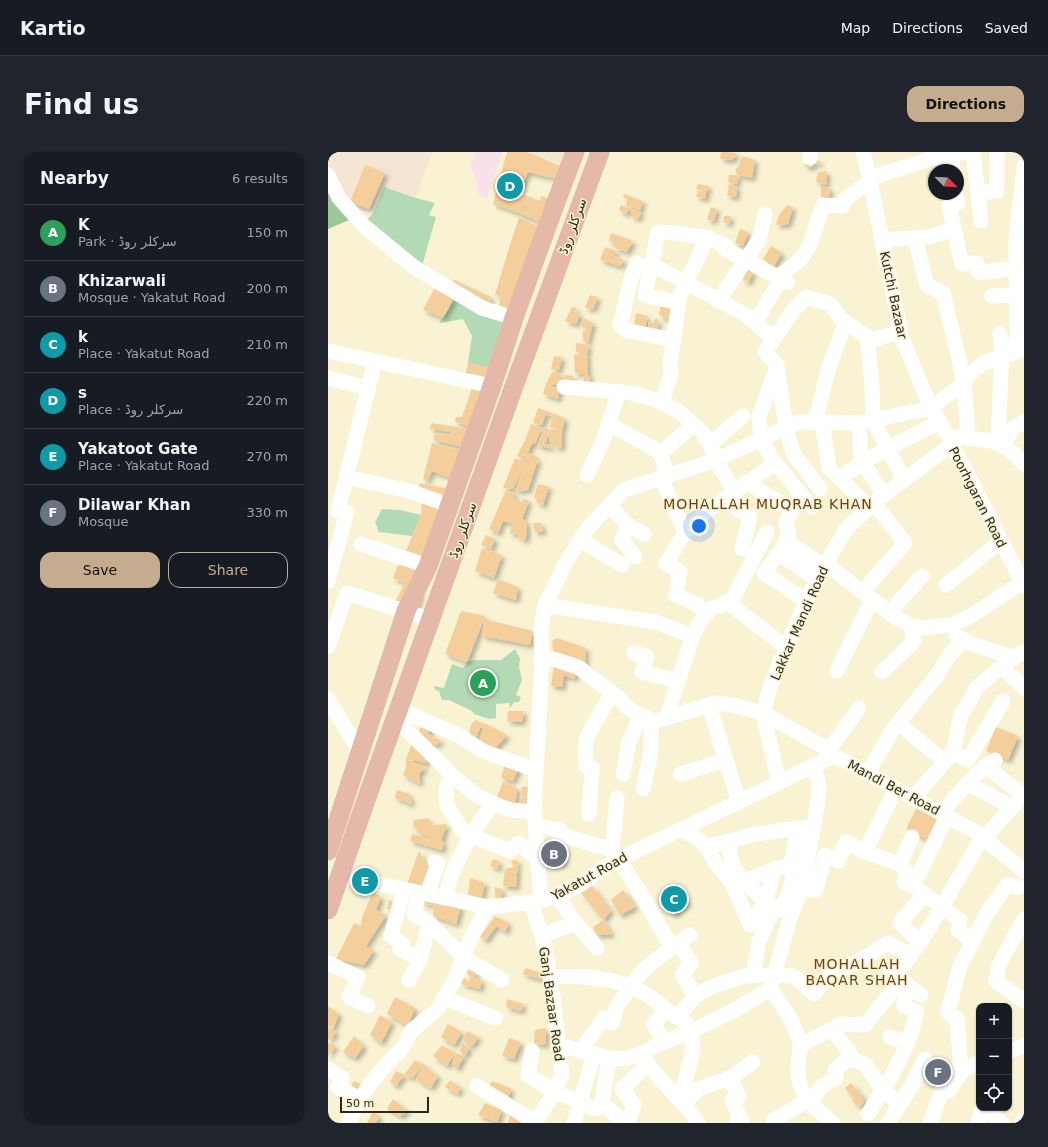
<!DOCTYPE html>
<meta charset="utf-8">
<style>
:root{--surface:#171b24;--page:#20242c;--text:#f1f3f6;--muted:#9ea1a6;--line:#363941;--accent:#c5ac8f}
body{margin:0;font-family:"DejaVu Sans","Noto Sans Arabic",sans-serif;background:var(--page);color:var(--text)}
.controls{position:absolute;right:12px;bottom:12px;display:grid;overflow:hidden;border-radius:8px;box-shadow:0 1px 3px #0004}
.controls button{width:36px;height:36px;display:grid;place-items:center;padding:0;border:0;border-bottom:1px solid var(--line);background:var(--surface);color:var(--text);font:20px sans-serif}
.compass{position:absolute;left:600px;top:12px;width:36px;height:36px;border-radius:50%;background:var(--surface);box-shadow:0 1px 3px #0004;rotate:114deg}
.scale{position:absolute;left:12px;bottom:10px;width:89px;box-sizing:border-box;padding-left:4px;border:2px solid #2a281c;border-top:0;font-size:11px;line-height:14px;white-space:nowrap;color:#2a281c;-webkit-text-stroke:3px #f9f3d3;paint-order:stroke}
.you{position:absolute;left:371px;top:374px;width:14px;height:14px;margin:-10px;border:3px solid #fff;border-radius:50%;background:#1a73e8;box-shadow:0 0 0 6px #1a73e833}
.badge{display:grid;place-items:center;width:26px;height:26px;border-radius:50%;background:var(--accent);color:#fff;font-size:13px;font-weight:700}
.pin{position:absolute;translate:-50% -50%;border:2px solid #fff;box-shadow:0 1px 4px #0006}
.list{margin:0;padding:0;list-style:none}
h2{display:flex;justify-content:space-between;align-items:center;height:52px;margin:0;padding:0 16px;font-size:17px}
h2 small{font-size:13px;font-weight:400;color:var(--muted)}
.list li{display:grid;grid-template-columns:26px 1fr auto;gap:12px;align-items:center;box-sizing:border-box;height:56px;padding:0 16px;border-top:1px solid var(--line)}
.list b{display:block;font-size:15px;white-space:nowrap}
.list p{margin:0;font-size:13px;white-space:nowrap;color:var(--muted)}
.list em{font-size:13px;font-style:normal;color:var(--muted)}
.actions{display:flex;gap:8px;padding:12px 16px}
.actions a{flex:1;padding:9px 0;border:1px solid var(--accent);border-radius:12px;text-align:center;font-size:14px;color:var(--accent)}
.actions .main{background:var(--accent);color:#111}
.icon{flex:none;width:22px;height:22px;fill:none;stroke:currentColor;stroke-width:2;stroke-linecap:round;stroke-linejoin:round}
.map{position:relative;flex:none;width:696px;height:971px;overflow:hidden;border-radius:12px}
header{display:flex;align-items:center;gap:24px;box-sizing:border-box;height:56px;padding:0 20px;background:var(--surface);border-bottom:1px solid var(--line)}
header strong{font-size:19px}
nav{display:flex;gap:22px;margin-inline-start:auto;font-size:14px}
.intro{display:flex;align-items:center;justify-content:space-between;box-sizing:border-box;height:96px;padding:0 24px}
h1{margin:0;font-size:28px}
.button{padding:10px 18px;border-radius:12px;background:var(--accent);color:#111;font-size:14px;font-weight:700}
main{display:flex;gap:24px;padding:0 24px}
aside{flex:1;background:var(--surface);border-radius:12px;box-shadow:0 1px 3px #0004}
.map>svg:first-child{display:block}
.commercial{fill:#f9e1eb}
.education{fill:#f5e6d3}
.green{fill:#b3dab4}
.forest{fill:#9bc99c}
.building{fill:#f4cf9b;filter:url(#shadow)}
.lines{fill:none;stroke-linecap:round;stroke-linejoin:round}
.minor{stroke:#fff;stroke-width:15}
.major{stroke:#e4b9aa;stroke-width:19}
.labels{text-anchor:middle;stroke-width:3;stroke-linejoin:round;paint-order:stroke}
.street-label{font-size:13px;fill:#2a281c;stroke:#f9f3d3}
.neighbourhood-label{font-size:14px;letter-spacing:1px;fill:#6b4217;stroke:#f9f3d3}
</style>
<header>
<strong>Kartio</strong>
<nav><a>Map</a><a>Directions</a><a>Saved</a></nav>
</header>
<div class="intro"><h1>Find us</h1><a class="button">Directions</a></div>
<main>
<aside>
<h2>Nearby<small>6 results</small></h2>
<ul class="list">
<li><span class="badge" style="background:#2e9e5b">A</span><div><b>K</b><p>Park · سرکلر روڈ</p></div><em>150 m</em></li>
<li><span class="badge" style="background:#6b7280">B</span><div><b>Khizarwali</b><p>Mosque · Yakatut Road</p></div><em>200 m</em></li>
<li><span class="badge" style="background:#0f9aa8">C</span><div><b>k</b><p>Place · Yakatut Road</p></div><em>210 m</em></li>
<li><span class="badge" style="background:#0f9aa8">D</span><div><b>s</b><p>Place · سرکلر روڈ</p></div><em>220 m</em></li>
<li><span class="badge" style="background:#0f9aa8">E</span><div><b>Yakatoot Gate</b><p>Place · Yakatut Road</p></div><em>270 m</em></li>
<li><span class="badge" style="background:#6b7280">F</span><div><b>Dilawar Khan</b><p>Mosque</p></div><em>330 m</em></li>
</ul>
<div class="actions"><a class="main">Save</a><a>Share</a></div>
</aside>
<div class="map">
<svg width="696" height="971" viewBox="0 0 696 971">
<defs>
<filter id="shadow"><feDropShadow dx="3.5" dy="3.5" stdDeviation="2" flood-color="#0004"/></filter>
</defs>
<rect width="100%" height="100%" fill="#f9f3d3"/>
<path class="commercial" d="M148 0H174L159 47 150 42 147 23 142 15Z"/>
<path class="education" d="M0 0H104L88 46 56 35 46 60 30 59 15 40 2 15 0 13Z
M202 0H244L239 14Z"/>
<path class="green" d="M56 35 88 46 107 51 101 63 108 65 94 114 38 69 46 60Z
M126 146 181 171 164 216 140 211 144 184 135 167 111 171 121 157Z
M54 357 72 358 93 363 84 384 51 380 47 370Z
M187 497 192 506 191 515 194 528 188 543 193 545 191 550H186L182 556 181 551 168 552V566L161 567 146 562 144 559 121 548H114L111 539 107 538 106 534 116 536 124 512 135 516 139 510 146 508H173Z"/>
<path class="forest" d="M0 34 21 68 0 77Z"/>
<path class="building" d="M179 0H200L236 16 232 28 200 20 191 41 211 49 214 44 228 50 217 72 188 60 165 52Z
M393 0H399L409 1 407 5 403 8 392 7Z
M414 4 427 8 424 26 410 23 407 18 411 13Z
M477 7 492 9V12L485 11V15H477Z
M37 13 57 21 41 57 22 50Z
M499 19 498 33 488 30 490 20Z
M401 23H410L409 32 400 30Z
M370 32 381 34 378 41V47L368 45 370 39 378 41 368 37Z
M401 32 409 35 408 45 399 44Z
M493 35H501L502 45H493Z
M296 42 315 49 312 58 298 54 299 47 295 45Z
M293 53 313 60 310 67 303 64V59L300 58 298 62 291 58Z
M459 53 465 55 460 72 448 73 451 63Z
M383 55 389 57 386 69 379 68Z
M396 64H403L401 72 395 70Z
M191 65 214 77 182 160 171 153 173 143H167L181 96Z
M412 77 420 80 415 94 407 91Z
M283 81 305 89 299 100 287 96 289 92 281 89Z
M443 94 454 101 446 114 435 107Z
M277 95 288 99 286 104 296 108 292 114 272 108Z
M413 113 425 121 420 131 415 127 417 120Z
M126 128 163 145 162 152 121 130Z
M106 137 126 146 115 166 95 158Z
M262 143 270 145 265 157 257 156Z
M333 153 345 156 343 168 331 163Z
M244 155 249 156 246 160 252 162 248 172 237 169Z
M308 161 319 164 317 179 305 180Z
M256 166 265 171 260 190 255 189V179L262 182 257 179 258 176 253 175Z
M326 167H330L329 183 319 180 321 170 326 171Z
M248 191 261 193 259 202 248 200Z
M259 202 260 223 262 224V234L255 235 256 222 247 221 246 203Z
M226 204 234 205 231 218 223 217Z
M140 211 164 216V234L136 228Z
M224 220 233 222 234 233H219L227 235H232L230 247 215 242 218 232Z
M237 223 245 224V236L236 235Z
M145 233 163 237 145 275 127 270 128 265H134Z
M210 256 237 266 234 280 222 275 225 264 218 262 214 273 205 271Z
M103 271 141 277 136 295 105 288 107 282 120 283 123 280 102 277Z
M203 272 214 276 207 292 204 291 200 301 208 304 207 307 211 309 208 313 200 338 187 339 196 314 185 337 175 336 187 306 198 310 208 313 189 304 197 288Z
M216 276 234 280V296L227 295V290L221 289 222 285 221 282 217 292 224 293 223 296 209 294Z
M104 291 140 300 130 329 104 319 99 329 95 327Z
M92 331 121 337V353L89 338Z
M210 332 221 334 215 353 209 351V347L206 346Z
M178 338 187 342 185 346 194 350 195 346 201 349 194 367 198 369 199 371V382L196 390 187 381 181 382 185 372 175 369 170 381 161 377Z
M94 347 117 356 101 411 75 406 93 363Z
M205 371H213L215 380H207Z
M158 383 167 387 163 397 153 393Z
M154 396 174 403 166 426 147 419Z
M72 413 85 414 87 418 91 419 88 437 80 433 93 441 88 458 67 450 77 431 65 426 69 415Z
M170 427 190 435 188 448 165 441Z
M133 459 157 464 156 467 205 479 202 493 154 484 156 467 139 510 117 502Z
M229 486 258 496 257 514 226 503 224 489Z
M226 512 249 519 246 527 236 523 234 535 223 534Z
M180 559H196L194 570 179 569Z
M147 568 160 573 179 583 165 599 153 594 152 586 155 576H152L148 586 141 583 143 573Z
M94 571 103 575 100 582 114 589 108 593 99 590 89 583Z
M668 575 690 584 680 608 658 599Z
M84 591 103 602 98 611 78 607Z
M78 607 97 615 91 622 92 632 75 623 78 616Z
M177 612 191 615 185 629 173 626Z
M175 630 189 636 187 658 169 645Z
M194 635H207L206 646 193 644Z
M69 638 82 642 81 646 84 648 83 652 67 646Z
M193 644 203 648 206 656 191 654Z
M591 651 617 664 604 690 578 677Z
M100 666 103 673 119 672 113 689 90 681 88 675 85 676 86 668Z
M84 682 116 690 114 698 82 689Z
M217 694 237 696 235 713 216 711Z
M91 699 93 702V707L101 710 100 716 97 726 92 737 79 732Z
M165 707 171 709 170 717 162 714Z
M190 708 188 735 175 734 177 717 186 715 183 709Z
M142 726 157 731 154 745 140 743Z
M350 731 360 751 345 763 331 743Z
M264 734 283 759 275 768 284 782 269 783 265 775 275 768 253 741Z
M167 735 174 737 173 747 167 745Z
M295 738 307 755 292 763 283 748Z
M45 740 53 745 48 758 58 763 38 794 28 791 46 798 36 813 8 807 26 771 33 774 34 765Z
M95 747 133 754 128 772 105 764 106 753 94 751Z
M61 748 69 750 65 759 59 757Z
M167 764 181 771 177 780 168 774 157 789 152 785Z
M141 816 149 821 146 826 154 828 152 837 133 832 136 826 141 829 143 824 139 822Z
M198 816 219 823 217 828 194 822Z
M67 845 87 856 80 874 59 862Z
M179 847 196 852 193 859 178 855Z
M0 854 11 862 5 877 0 874Z
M52 863 64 870 53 891 42 883Z
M120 872 134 880 126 893 113 885Z
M0 875 8 880 2 888 0 887Z
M218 876 217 893 206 891 207 878Z
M139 879 151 885 144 894 135 888Z
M26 884 36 894 27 906 15 900Z
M181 886 193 890 186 907 174 904Z
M0 891 8 893 0 904Z
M134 891 142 896 136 904 132 899Z
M114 893 127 901 119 914 105 904Z
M127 901 136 904 129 917 124 912Z
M87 908 95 912 85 926 76 923Z
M606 910 620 915 616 927 601 923Z
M95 912 110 924 103 936 88 927Z
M68 919 76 923 68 934 62 930Z
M122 928 133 936 129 942 117 935Z
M26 929 33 932 29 939 23 934Z
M164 929 184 937 179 947 159 937Z
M523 931 535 945 534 947 536 950 532 955 524 949 526 947 517 936Z
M65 947 80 959 72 964 59 957Z
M157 951 174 958 169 970 150 963Z
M45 959 51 964 48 971H39Z
M182 962 209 971H183L180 970Z"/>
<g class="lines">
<path class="minor" d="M535 0 542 29 574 186 603 256 621 285 623 293 635 313 696 434
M645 0 653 69
M623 3 625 18
M482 6V0
M0 23 11 46 35 73 86 115 154 156 186 166
M542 26 602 7 638 0
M650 41 669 39V0
M628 42 630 51 621 54 634 112 649 111 651 121 688 116
M587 86 599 133 615 141 636 228 640 286
M554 88 600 85 626 77
M309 111 303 127 292 174 297 178 346 188
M323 112 418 163 446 187
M450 125 471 109 482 93 495 53 515 54 516 48 542 29
M664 144 688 142
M391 148 431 88 437 62
M351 151 317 143 330 80 349 81 381 86 398 94 397 97 459 130
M427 171 453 127
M539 184 544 235 545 268 576 328
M0 199 164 234
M689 200 688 87 696 14
M449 215 431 264 433 287 444 307 484 355
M0 226 40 236
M236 235 304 241 334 250 350 259 373 278 390 307
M334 250 343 222 342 211 352 144 379 86
M487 270 501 215 518 170
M494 270 501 316 541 355
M531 271 533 308 556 343
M281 272 303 284 333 301
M629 285C643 287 659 286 671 292 681 296 689 304 696 312
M670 291 673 217 675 203 672 182
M382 292 415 264
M675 294 684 277 696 270
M388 308 406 339
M259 323 275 289 291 240
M339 324 333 301 366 272
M18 325 81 339 121 353
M333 326 357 380 338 412 352 420 348 443 370 453 379 462
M512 327 534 310 611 270
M419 330 464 359
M492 337 465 301 458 275 449 213 437 200 464 160 478 145 502 152 513 167 544 188 573 179
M472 342 458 371 461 381 458 388 453 399 436 421 479 449
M395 347 422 365 414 397
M281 354 300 373 294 388 307 405
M300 373 316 382
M357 380 377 361 447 311
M252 388 294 413
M458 388 496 415
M33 392 100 414
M451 402 489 427
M498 412 570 467 582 473 597 476 625 472 641 465 696 429
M0 429 19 360 10 359 47 209
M618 433 673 389
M534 440 577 391 546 351
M402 452 439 380
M217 453 327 470 365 484
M561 461 594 424
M628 484 645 492 687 506
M0 495 19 441 102 467
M306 501 319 504 314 520 350 529
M214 506 225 507 250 515 291 546 301 557 316 565 328 569 387 551 404 553 435 561 501 598 504 605
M674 515 696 536
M509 519 544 448
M554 520 586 489 582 473
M0 547 32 600
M381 553 411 650
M70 557 130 583 155 599 208 618
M67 566 125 624 147 642 163 651 183 658 206 660
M338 566 365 484 370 473 383 456 392 454 399 450 458 495
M570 571 617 610
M501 598 531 556
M624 600 640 608 675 549
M657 614 695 643
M540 621 564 579 610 522 622 502 636 488
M295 622 301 589 313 564
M353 622 397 608
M125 624 120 631 118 639 119 653 134 678 147 685 182 699 190 691 210 707
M451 631 435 561 442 535 463 484 484 437 518 377 548 349 623 293
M640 631 683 655
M315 637 323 601V568
M585 646 621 605 626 595 633 563 643 547 648 536 679 510 696 500
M614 661C630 642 646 621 667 608
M261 662 264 616 258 614V611L257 598 258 589 260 583 284 541
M619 664 585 734 632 768 630 778 645 788
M207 673 232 678 231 682 284 698 313 742 344 796
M354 677 374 690 388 711 405 733 422 773
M657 685 696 642
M657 685 659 689 696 719
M401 689 402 701 406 717 437 750 463 763
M378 695 428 682 486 674
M284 698 289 646
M537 700 568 636
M572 712 584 685
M12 724 161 755 213 749 250 734 283 711 504 605 515 608 657 685
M417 729 447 717
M76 737 63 784 75 792 72 797 92 808 81 828
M473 738H488L497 703 510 709 518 690 537 700 572 712 580 721 576 730 585 734
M91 741 86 762 101 771 92 808
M99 742 110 711 107 710
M229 744 248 771 269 796
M117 746 123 723 143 683 165 651
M213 749 206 660 214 506 213 478 217 453 238 410 260 376 296 338 388 308 470 270 531 271 603 256 632 234 640 223 656 211 675 203 689 200
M203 751 214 783 223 828 234 923 221 949 207 971
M454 758 465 728 463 713 470 676
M696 767 671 813 668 829 696 849
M101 771 135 805 174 828
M422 773 437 750 447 717 463 713
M214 783 248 771
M592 790 572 771 597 742
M351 792 363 811 354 823 367 844 351 863
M0 811 30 825 21 845 40 854
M560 816 576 828 579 833 593 843
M569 823 602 775 655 684
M425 824 431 789 447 755
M223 825C256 823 292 825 321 844 331 851 339 858 348 865L351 863 364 879 365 899 352 948
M442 837C454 853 470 875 472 894 472 904 469 913 470 922 473 947 487 956 505 971
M367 844 385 834 417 824 446 823 466 824 486 842 502 823 528 811 560 791 582 803
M116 846 167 866
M284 871 289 854 312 822 327 808 362 783
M504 877 520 898 525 908 537 912 555 939 572 952
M562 885 580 891
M336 890 326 872 338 857
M231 893 285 907 299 906 311 903 329 893 364 879 409 857 442 837 463 763 475 733 490 648C492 633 491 629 485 615
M472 894 513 872 537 873 562 842 576 828
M253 898 276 866
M204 899 200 923 226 939 267 957 270 956 274 951 281 906
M681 900 696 893
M313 901C322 915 333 929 344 940 354 951 364 959 370 971
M0 917 14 926 10 935 32 947
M632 921V904L629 867 620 860 632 814 659 761 679 733 691 735
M402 926 411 945 404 949 414 969 409 971
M149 934 207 970
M274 951 288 963 294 971
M482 951 494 934 508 926 507 918 523 904
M356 952 370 937 402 926 425 910
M656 956 674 971
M540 962 564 923 580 891 589 860 576 854 579 833
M21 971 30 950 43 931 55 916 71 900 76 893 83 879 109 858 126 829 142 788 159 755
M246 971 266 902
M300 971 306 953 294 937 320 912
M446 971V968L480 948
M560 971 584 933 597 907
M602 971 615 937 621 939C632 922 631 918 651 911
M650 971 654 956
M694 971 696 967"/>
<path class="major" d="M0 699 78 459 100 414 164 234 186 166 228 50 247 0
M0 758 38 648 185 237 272 0"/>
</g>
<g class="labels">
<g class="street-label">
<text transform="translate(244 74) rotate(-70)" y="5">سرکلر روڈ</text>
<text transform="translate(566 143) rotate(78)" y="5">Kutchi Bazaar</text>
<text transform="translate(650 345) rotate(63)" y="5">Poorhgaran Road</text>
<text transform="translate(134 378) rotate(-70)" y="5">سرکلر روڈ</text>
<text transform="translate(471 471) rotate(-66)" y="5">Lakkar Mandi Road</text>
<text transform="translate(566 635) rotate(28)" y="5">Mandi Ber Road</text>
<text transform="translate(261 724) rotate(-29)" y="5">Yakatut Road</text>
<text transform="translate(224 852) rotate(82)" y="5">Ganj Bazaar Road</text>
</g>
<g class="neighbourhood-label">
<text x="440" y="357">MOHALLAH MUQRAB KHAN</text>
<text x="529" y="817">MOHALLAH<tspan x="529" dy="16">BAQAR SHAH</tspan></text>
</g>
</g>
</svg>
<div class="controls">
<button>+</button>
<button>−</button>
<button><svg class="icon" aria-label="locate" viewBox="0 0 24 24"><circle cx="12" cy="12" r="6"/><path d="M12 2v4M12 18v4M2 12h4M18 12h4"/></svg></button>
</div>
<svg class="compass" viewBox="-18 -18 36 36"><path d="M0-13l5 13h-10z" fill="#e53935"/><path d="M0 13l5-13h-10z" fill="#9ea1a6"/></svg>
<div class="scale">50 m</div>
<div class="you"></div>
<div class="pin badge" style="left:155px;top:531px;background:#2e9e5b">A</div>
<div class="pin badge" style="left:226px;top:702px;background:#6b7280">B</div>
<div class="pin badge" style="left:346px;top:747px;background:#0f9aa8">C</div>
<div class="pin badge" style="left:182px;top:34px;background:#0f9aa8">D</div>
<div class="pin badge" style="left:37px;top:729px;background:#0f9aa8">E</div>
<div class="pin badge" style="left:610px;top:920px;background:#6b7280">F</div>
</div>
</main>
